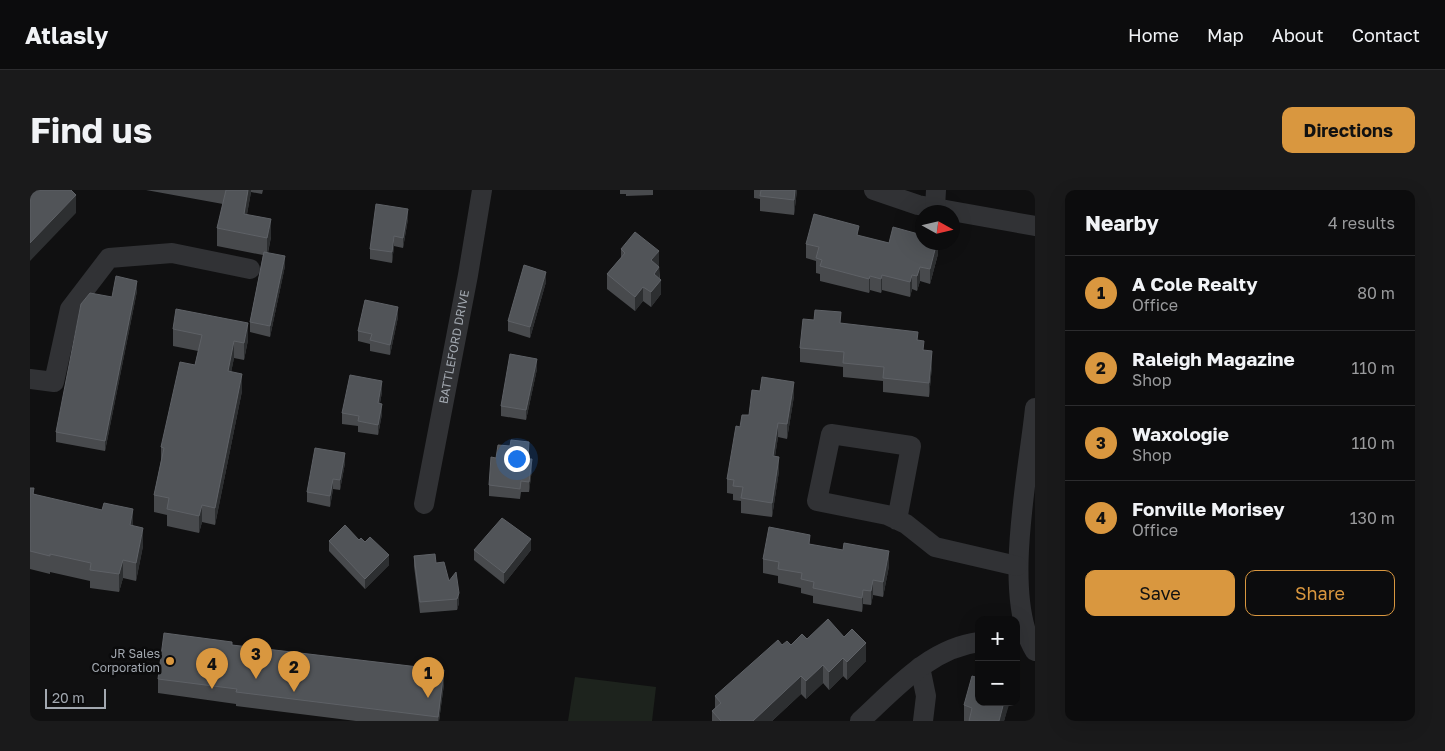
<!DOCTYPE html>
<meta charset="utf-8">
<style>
:root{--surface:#0c0c0d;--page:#1a1a1b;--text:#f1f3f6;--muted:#9a9b9d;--line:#2c2c2e;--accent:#d9973f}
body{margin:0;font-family:"Golos Text",sans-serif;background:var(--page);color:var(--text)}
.controls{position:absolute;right:15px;bottom:15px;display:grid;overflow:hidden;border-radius:10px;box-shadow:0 5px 20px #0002}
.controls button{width:45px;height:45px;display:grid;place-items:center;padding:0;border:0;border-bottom:1px solid var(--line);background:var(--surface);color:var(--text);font:25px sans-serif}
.compass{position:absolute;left:885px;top:15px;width:45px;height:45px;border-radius:50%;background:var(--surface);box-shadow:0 5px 20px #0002;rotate:98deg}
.scale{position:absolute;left:15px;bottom:12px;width:61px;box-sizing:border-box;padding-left:5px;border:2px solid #a2a8b0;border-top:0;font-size:14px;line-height:18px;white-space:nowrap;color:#a2a8b0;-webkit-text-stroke:4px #0b0b0c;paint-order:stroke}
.you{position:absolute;left:486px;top:268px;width:18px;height:18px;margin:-12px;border:4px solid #fff;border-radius:50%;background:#1a73e8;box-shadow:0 0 0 8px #1a73e833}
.badge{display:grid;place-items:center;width:32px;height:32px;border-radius:50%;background:var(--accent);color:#111;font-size:16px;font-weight:700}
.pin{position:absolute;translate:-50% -41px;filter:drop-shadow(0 1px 2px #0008)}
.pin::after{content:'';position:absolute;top:26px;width:18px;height:15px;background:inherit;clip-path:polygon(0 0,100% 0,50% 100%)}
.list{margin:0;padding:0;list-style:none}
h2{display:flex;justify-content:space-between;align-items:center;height:65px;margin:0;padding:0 20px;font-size:21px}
h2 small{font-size:16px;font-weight:400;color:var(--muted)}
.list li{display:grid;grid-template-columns:32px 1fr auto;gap:15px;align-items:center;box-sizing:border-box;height:75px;padding:0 20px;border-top:1px solid var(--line)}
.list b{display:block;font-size:19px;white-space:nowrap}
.list p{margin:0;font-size:16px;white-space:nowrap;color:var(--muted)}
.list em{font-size:16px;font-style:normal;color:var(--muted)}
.actions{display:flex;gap:10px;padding:15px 20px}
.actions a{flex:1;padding:11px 0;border:1px solid var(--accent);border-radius:10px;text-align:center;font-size:18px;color:var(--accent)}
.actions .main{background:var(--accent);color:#111}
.map{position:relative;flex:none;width:1005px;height:531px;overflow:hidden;border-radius:10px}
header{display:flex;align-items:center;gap:30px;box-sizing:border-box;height:70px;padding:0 25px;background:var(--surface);border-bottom:1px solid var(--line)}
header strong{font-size:24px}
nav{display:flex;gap:28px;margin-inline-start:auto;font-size:18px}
.intro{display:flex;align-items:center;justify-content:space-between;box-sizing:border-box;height:120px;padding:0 30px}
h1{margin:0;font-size:35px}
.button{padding:12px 22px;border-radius:10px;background:var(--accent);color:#111;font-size:18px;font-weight:700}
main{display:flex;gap:30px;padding:0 30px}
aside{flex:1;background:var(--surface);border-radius:10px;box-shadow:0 5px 20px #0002}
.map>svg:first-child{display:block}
.green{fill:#1d231d}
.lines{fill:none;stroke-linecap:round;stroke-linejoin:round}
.minor{stroke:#313235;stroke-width:20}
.wall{fill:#484a4d}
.shaded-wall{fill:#2d2f31}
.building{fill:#515458;stroke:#5e6166}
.poi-dot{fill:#d9973f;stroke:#0b0b0c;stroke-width:2}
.labels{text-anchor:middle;stroke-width:5;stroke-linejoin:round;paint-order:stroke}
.street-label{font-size:12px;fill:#a2a8b0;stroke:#0b0b0c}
.poi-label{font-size:12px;fill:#a2a8b0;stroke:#0b0b0c;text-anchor:end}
</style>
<header>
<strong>Atlasly</strong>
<nav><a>Home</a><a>Map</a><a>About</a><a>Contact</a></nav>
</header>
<div class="intro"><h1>Find us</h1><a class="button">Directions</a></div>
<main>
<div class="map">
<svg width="1005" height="531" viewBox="0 0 1005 531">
<rect width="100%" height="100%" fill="#101011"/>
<path class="green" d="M545 487 626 497 622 531H538Z"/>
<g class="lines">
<g class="minor">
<path d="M844 0 888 15 1005 36"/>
<path d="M905 18 906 0"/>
<path d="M0 189 24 192 40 119 79 68 142 63 220 79"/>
<path d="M1005 218C999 280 971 408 1005 461"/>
<path id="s1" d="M394 314 438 85 452 0"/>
<path d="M867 330 881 256 801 244 787 311 857 325 876 334 905 357 987 376"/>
<path d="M890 477 896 506 893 531"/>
<path d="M830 531C865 499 900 458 949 452"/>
</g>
</g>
<path class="wall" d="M116 0H233L232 4 221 2 217 24 241 47 238 63 255 76 240 147 220 142V132L233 65 187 56V38L193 14Z
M590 0H623V5L596 6V4H590Z
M724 0H767L764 25 730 21V9L724 8Z
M378 29 373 58 364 56 362 73 340 69V59Z
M829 46 859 53 908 52V64L900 94 890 91 887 101 882 99 880 107 852 100 851 103 840 100 839 103 790 91V84L786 83V71L776 68V54Z
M591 59 629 76 631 104 621 117 613 111 605 121 577 99V84L591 68Z
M516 92 500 148 478 141V131Z
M107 101 75 261 26 252V242L82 107Z
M368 127 360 165 340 161V154L328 151V141Z
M811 133 888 150 902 176 899 207 853 202V191L813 187V177L770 172V158Z
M143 139 218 150 214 170 204 168 201 182 212 201 185 335 172 332 169 343 137 336V325L124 322V305L131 271V257L165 175 168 161 143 156Z
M507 179 496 230 471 226V216Z
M352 202 350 213 352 224 348 245 328 242V236L312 234V223Z
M764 206 757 249 748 247 745 266 749 281 742 327 711 323V311L703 310V304L697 303V289L710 237 719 225Z
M499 262V269L502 279 499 302H491L490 309 459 306V295L466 268Z
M315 273 310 300 303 299 300 317 277 312V302Z
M0 298 4 304 103 335 113 356 106 391 93 388 89 402 60 398V391L20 382V384L0 379Z
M329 350 359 375 335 399 299 361V351Z
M780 354 859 376 853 407 843 405 841 415 833 414 832 422 783 413V406L771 403V398L748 393V386L733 383V369Z
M444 360H501L474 394 444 370Z
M384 366 406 373 419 391 429 413 427 420 390 423 384 376Z
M777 449 836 471 817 490 813 486 799 500 793 493 776 509 771 504 742 531H682V521L685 519V506L752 455H761Z
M202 455 414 494 409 531H326L206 516V514L128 503V489Z
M979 512 974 531H934V515Z"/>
<path class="shaded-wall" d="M218 0H221V2L214 41V24Z
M765 0H767L764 25V10Z
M46 5V23L0 71V53Z
M378 19V29L373 58V48Z
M241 29V47L237 66V48Z
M364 46V56L362 73V62Z
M907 52H908V64L900 94V79Z
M629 61V76L621 84V70Z
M255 66V76L240 147V136Z
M629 77V91L624 84Z
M890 77V91L887 101V86Z
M516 82V92L500 148V137Z
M852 85V100L851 103V89Z
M882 85V99L880 107V92Z
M840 86V100L839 103V89Z
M631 90V104L621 117V102Z
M107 91V101L75 261V251Z
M613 97V111L605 121V107Z
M368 117V127L360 165V155Z
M218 133V150L214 170V153Z
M204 151V168L198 198V181Z
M902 161V176L899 207V193Z
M507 169V179L496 230V220Z
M212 184V201L185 335V318Z
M352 191V202L348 223V213Z
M764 192V206L757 249V234Z
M352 214V224L348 245V235Z
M748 233V247L743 280V266Z
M315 263V273L310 300V290Z
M749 267V281L742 327V313Z
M502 269V279L499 302V292Z
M303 289V299L300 317V306Z
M172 315V332L169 343V326Z
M103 319V337L100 335Z
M113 338V356L106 391V373Z
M501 349V360L474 394V383Z
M859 361V376L853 407V392Z
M359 365V375L335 399V389Z
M93 370V388L89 402V384Z
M843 390V405L841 415V401Z
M833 400V414L832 422V408Z
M429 403V413L427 420V409Z
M836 453V471L817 490V472Z
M813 468V486L799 500V482Z
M793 475V493L776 509V491Z
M414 480V494L409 531H408Z
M771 486V504L742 531H723Z
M974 512H979V515L974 531H969Z"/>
<path class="building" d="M0 0H41L46 5 0 53Z
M196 0H218L214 24 241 29 237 48 187 38Z
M731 0H765L764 10 730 6Z
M346 14 378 19 373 48 364 46 362 62 340 59Z
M784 24 829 36 827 45 859 53 863 37 892 45V52H907L900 79 890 77 887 86 882 85 880 92 852 85 851 89 840 86 839 89 790 76 792 70 786 68 789 57 776 54Z
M605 42 629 61 621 70 629 77 624 84 631 90 621 102 613 97 605 107 577 84 595 63 591 59Z
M234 62 255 66 240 136 220 132Z
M494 75 516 82 500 137 478 131Z
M86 86 107 91 75 251 26 242 51 114 60 103 82 107Z
M335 110 368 117 360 155 340 150 342 144 328 141Z
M146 119 218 133 214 153 204 151 198 181 212 184 185 318 172 315 169 326 137 319 139 308 124 305 134 258 131 257 150 172 165 175 172 145 143 139Z
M785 120 811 122 810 133 888 142 887 150 894 151 893 160 902 161 899 193 853 188 854 177 813 173 814 162 770 158 773 129 784 130Z
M480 164 507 169 496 220 471 216Z
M320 185 352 191 348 213 352 214 348 235 328 231 329 226 312 223Z
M732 187 764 192 757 234 748 233 743 266 749 267 742 313 711 308 713 297 703 296 704 290 697 289 706 236 710 237 712 225H719L722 200 730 201Z
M481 250 499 252 498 269H502L499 292 491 291 490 299 459 295 461 267 466 268 468 255 480 256Z
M285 258 315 263 310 290 303 289 300 306 277 302Z
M0 298H4L3 304 72 320 74 313 103 319 100 335 113 338 106 373 93 370 89 384 60 380 61 373 20 364V366L0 361Z
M472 328 501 349 474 383 444 360Z
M315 335 329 350 331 348 335 352 340 347 359 365 335 389 299 351Z
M739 337 780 345 779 354 813 360 814 353 859 361 853 392 843 390 841 401 833 400 832 408 783 398 784 392 771 389 772 383 748 379 749 372 733 369Z
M405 364 406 373 414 372 419 391 426 382 429 403 427 409 390 412 384 366Z
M798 429 814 447 822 439 836 453 817 472 813 468 799 482 793 475 776 491 771 486 723 531H691L682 521 691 513 685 506 748 450 752 455 757 451 761 455 772 444 777 449Z
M134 443 202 452V455L414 480 408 527 206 502 207 499 128 489Z
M942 486 949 488V512H974L969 531H939L942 518 934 515Z"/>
<circle class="poi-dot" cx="140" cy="471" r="5"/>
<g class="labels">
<g class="street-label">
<text dy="4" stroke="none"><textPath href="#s1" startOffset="160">BATTLEFORD DRIVE</textPath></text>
</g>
<g class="poi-label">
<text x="130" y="468">JR Sales<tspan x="130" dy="14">Corporation</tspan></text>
</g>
</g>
</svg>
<div class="controls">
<button>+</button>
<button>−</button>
</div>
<svg class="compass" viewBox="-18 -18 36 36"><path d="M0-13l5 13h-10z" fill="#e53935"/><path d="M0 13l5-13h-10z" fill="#9a9b9d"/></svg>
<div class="scale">20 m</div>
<div class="you"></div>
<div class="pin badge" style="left:398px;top:508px">1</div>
<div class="pin badge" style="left:264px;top:502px">2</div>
<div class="pin badge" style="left:226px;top:489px">3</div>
<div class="pin badge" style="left:182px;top:499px">4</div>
</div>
<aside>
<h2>Nearby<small>4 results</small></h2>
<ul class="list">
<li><span class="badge">1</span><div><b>A Cole Realty</b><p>Office</p></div><em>80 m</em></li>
<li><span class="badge">2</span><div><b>Raleigh Magazine</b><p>Shop</p></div><em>110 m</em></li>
<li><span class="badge">3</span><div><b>Waxologie</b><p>Shop</p></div><em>110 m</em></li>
<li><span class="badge">4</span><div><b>Fonville Morisey</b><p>Office</p></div><em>130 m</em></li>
</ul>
<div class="actions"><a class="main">Save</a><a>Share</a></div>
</aside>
</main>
